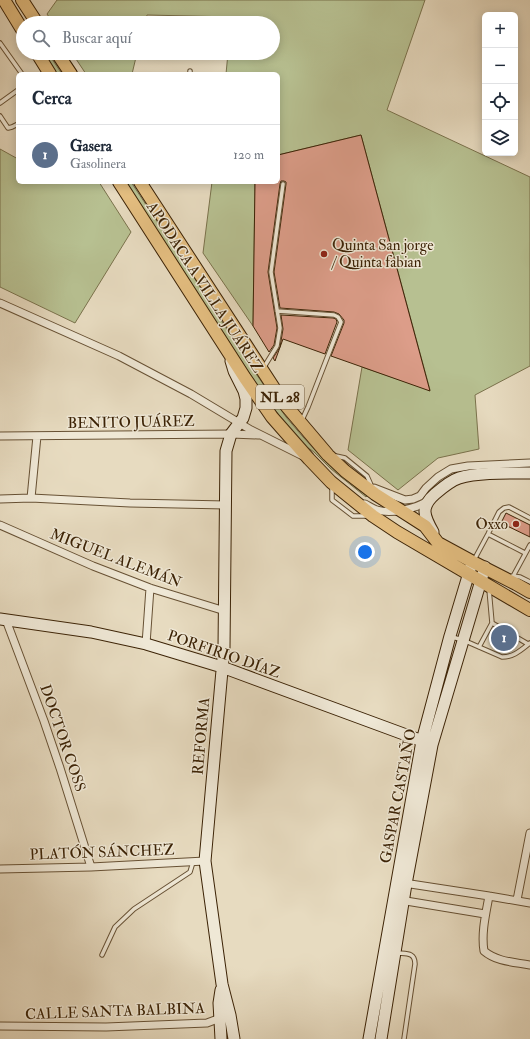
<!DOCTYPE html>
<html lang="es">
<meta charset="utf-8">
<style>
:root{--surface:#fff;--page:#f6f6f7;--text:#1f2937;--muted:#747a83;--line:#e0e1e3;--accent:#111827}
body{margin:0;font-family:"IM FELL Double Pica",serif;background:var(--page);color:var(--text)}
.controls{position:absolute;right:12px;top:12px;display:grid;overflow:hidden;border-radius:6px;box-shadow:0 2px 10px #0003}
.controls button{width:36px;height:36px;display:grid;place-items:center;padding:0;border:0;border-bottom:1px solid var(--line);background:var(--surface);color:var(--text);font:20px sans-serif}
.you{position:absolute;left:365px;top:552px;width:14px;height:14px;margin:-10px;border:3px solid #fff;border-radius:50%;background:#1a73e8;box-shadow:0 0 0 6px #1a73e833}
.badge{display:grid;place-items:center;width:26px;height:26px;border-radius:50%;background:var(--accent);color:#fff;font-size:13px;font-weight:700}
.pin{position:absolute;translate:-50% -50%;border:2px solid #fff;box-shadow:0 1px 4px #0006}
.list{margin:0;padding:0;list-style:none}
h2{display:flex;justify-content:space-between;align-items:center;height:52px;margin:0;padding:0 16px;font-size:17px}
h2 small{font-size:13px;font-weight:400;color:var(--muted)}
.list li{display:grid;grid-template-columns:26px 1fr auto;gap:12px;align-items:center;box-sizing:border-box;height:60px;padding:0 16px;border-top:1px solid var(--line)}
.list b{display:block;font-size:15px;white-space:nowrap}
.list p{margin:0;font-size:13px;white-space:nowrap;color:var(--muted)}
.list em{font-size:13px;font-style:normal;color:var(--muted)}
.icon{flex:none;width:22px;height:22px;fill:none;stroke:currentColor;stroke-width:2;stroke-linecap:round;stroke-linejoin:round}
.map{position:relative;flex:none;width:530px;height:1039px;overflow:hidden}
.search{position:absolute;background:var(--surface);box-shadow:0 2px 10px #0003;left:16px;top:16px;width:264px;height:44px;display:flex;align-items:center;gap:10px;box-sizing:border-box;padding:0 14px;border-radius:22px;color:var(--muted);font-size:15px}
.panel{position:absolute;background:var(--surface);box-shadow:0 2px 10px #0003;left:16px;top:72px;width:264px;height:112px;border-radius:6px}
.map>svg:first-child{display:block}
.green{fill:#b7c091;stroke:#7a724c}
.building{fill:#dc9d89;stroke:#3c2306}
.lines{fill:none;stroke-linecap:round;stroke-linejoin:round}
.lane-casing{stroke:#675134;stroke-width:5.5}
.street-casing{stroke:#675134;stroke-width:9}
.secondary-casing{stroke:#3c2306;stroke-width:13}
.primary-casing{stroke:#3c2306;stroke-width:14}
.lane{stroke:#efe8d6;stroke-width:3.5}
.street{stroke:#efe8d6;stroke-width:7}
.secondary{stroke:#efe8d6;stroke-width:11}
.primary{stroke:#e4be80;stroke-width:12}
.poi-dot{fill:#8f2418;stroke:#efe8d6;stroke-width:1.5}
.labels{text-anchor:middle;stroke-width:3;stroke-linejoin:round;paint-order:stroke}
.shield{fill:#efe8d6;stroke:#725e44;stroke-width:1}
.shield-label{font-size:14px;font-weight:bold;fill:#3c2306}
.poi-label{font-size:15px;fill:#3c2306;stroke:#efe8d6;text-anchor:start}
.street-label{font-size:15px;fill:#3c2306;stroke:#efe8d6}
</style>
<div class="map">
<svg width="530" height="1039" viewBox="0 0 530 1039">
<rect width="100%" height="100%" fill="#e7dbc0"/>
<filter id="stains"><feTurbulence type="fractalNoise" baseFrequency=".005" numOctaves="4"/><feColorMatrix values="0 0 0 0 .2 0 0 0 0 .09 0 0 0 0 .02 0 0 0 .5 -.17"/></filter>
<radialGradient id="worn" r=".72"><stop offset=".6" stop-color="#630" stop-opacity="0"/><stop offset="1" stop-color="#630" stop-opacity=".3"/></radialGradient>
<path class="green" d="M57 0H425L387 110 530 177V366L475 395 479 449 438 458 398 490 348 450 362 367 430 390 361 135 278 155V74H226L228 53H273V23H232L233 17 147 15 145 23H53L47 14Z
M43 53H48L62 74H56Z
M72 53H137L132 74H86Z
M0 149 18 159V182H99L131 232 75 323 0 287Z
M125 182H131L190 271 243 355 286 417 303 437 316 451 356 488 367 496 366 497 331 469 314 452 298 441 259 388Z
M212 182H255L253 326 203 253Z"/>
<path class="building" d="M361 135 430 391 331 356 344 323V320L339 314 334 312 280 308 274 272 286 184V182L284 181H281L280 184 268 272 277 328 274 345 269 352 253 326 255 182H278V155Z
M281 315 333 318 336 319 337 322 325 354 283 339 275 361 273 358 280 347 283 329Z
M506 513 530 525V537L501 523Z
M501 632 509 637 505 649 496 646Z"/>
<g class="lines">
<defs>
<path id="lane" d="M0 43 22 74
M190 74V71
M0 103 18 90
M0 116 8 128 12 127 18 124
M277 311 334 315 338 317 341 322 308 407 302 420
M264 367 277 346 280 328 271 272 283 184
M336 456 345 458 367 476 371 485
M332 487V500L353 516H368
M488 534 525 553
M474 560 488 534 499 512 504 508 509 507 530 518
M512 576 520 577 530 582
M511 580 530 545
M489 589 492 623 528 644
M452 637 463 640 502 657C514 657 521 650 530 643
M479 647 492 623
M397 953C406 954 415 952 415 964L404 1039
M102 955 115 927 134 909 190 872 193 862"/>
<path id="street" d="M0 303 119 356 191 394 251 430 303 456
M0 436 231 434 258 435
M374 488 405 500 413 499 420 496 426 488 438 477 451 469 468 466 530 463
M31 498 37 436
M0 499 31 498 130 503 226 505
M365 504C369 506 373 509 377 510 391 514 416 509 427 501
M0 525 93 566 150 588 225 611
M6 620 44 721 60 768 91 867
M146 644 150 588
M0 869 91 867 205 861
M404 883 489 896 530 903
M489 896C486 913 481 933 484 951 497 962 514 962 530 965
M400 900 485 914
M517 900 530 833
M0 1026 106 1027 207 1023 223 1017"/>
<path id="secondary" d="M231 361 234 371 244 391 246 399V408L243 418 231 434 226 451 224 648 205 861 222 984 230 1015 234 1039
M433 532C424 516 420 507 435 494 442 488 450 481 459 478 478 472 509 473 530 473
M0 619 91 632 146 644 222 667 428 743
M221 990 219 1003 221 1039
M369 1039 422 741 450 636 471 566
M381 1039 406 884 432 745 485 567"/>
<path id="primary" d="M4 0 23 31
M22 0 37 23
M37 53 50 74
M57 53 71 74
M119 182 245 378 272 417 309 459 331 482 373 516 397 532 530 610
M140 182 283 402 328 455 345 471 375 494 425 526 438 543 473 562 516 584 530 592"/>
</defs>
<use href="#lane" class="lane-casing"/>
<use href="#street" class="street-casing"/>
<use href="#secondary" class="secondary-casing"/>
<use href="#primary" class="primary-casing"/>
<use href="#lane" class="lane"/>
<use href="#street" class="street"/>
<use href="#secondary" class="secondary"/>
<use href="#primary" class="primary"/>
</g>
<g class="poi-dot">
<circle cx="324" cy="254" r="4"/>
<circle cx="516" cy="524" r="4"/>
</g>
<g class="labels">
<rect class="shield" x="256" y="385" width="48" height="24" rx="3"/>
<g class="shield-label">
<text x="280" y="402">NL 28</text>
</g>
<g class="poi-label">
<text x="332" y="250">Quinta San jorge<tspan x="332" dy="17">/ Quinta fabian</tspan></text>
<text x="508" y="529" text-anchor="end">Oxxo</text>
</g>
<g class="street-label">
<text transform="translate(205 287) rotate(57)" y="5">APODACA A VILLA JUÁREZ</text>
<text transform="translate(131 422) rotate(-1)" y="5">BENITO JUÁREZ</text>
<text transform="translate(116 558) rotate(21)" y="5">MIGUEL ALEMÁN</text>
<text transform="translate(224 654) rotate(19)" y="5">PORFIRIO DÍAZ</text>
<text transform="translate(201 736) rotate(-85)" y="5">REFORMA</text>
<text transform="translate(63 738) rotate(71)" y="5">DOCTOR COSS</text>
<text transform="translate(398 796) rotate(-79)" y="5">GASPAR CASTAÑO</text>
<text transform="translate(102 852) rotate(-2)" y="5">PLATÓN SÁNCHEZ</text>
<text transform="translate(115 1011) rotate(-2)" y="5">CALLE SANTA BALBINA</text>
</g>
</g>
<rect width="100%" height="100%" filter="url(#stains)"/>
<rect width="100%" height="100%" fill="url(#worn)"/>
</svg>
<div class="controls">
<button>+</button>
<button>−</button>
<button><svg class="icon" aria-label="locate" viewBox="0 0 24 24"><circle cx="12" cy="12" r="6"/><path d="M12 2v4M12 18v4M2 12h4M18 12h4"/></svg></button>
<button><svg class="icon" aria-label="layers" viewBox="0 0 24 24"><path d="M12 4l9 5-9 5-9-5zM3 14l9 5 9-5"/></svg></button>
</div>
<div class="you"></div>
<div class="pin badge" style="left:504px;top:638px;background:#5c6f8a">1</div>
<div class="search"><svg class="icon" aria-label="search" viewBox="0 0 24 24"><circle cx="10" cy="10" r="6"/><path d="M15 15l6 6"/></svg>Buscar aquí</div>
<section class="panel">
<h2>Cerca<small></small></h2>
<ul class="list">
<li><span class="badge" style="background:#5c6f8a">1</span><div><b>Gasera</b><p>Gasolinera</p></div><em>120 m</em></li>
</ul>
</section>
</div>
